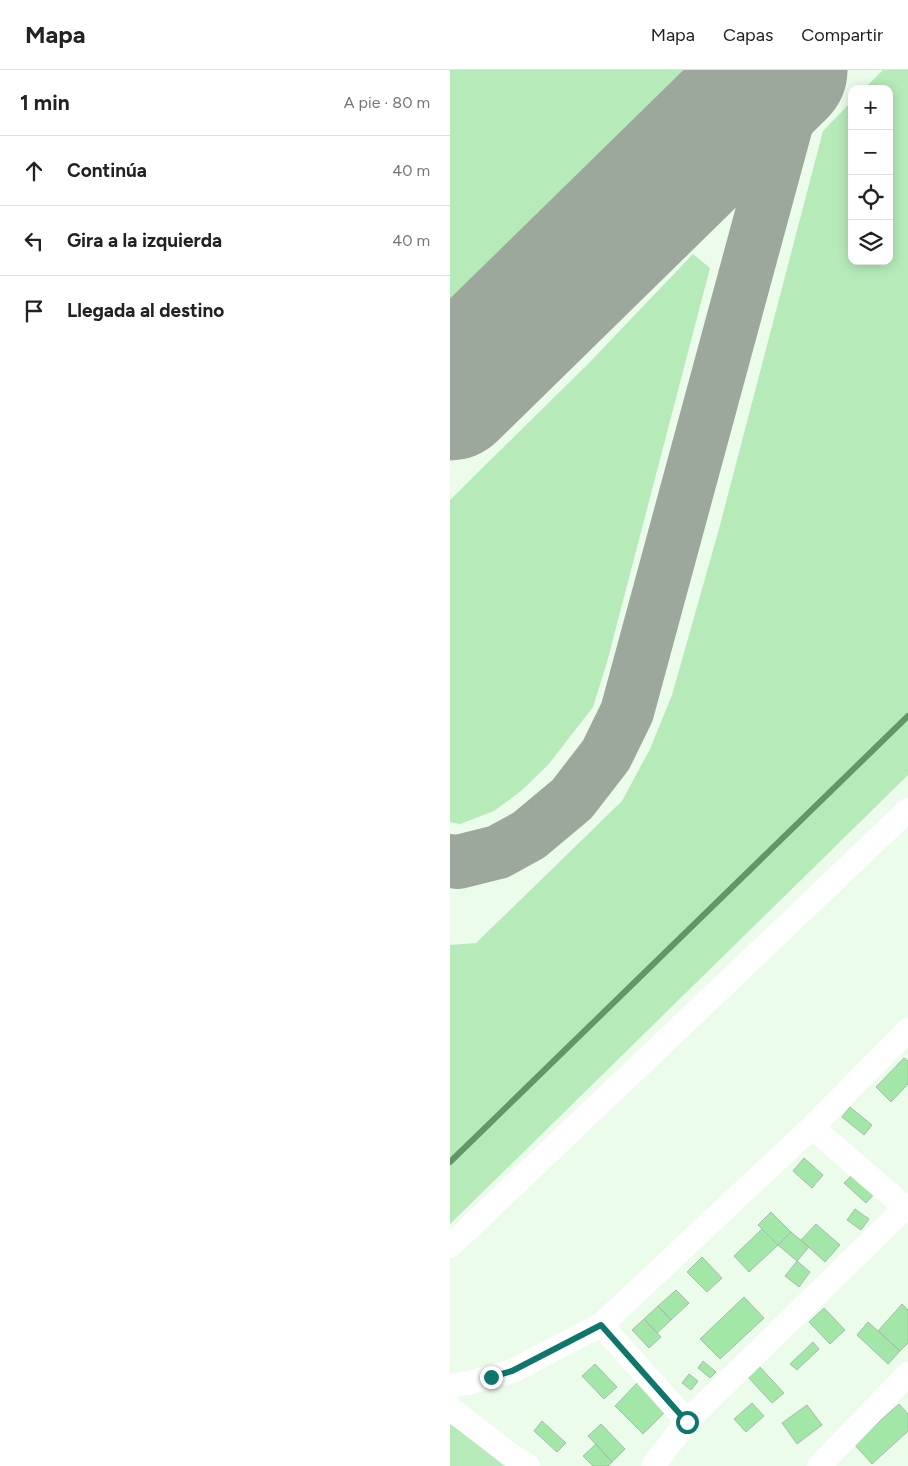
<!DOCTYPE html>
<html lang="es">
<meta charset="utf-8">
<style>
:root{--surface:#fff;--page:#f6f6f6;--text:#222;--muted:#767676;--line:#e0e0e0}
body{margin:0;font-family:Figtree,sans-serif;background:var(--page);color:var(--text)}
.controls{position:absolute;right:15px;top:15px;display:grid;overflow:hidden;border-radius:10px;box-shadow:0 2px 12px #0003}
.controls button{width:45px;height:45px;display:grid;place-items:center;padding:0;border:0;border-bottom:1px solid var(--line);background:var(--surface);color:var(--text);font:25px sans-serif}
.stop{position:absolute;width:15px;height:15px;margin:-11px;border:4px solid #0f766e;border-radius:50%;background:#fff}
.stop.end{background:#0f766e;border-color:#fff;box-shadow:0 1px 5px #0008}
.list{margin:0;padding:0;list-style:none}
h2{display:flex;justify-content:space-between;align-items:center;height:65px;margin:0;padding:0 20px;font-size:21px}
h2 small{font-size:16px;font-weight:400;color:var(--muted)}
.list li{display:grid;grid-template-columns:32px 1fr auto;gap:15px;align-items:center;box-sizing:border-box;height:70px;padding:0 20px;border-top:1px solid var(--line)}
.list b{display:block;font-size:19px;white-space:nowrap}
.list em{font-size:16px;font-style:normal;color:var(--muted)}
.icon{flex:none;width:28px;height:28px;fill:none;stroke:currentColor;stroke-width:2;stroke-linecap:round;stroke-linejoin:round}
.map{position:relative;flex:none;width:458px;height:1396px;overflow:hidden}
header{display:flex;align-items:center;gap:30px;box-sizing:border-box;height:70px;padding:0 25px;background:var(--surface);border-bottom:1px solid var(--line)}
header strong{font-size:24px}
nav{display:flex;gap:28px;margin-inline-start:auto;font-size:18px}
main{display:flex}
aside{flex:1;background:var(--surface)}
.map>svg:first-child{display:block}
.green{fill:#b6eab9}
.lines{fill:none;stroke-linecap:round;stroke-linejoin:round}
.stream{stroke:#649568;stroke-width:6}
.taxiway{stroke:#9ca89c;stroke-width:54}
.runway{stroke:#9ca89c;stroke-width:135}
.building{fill:#a2e7a7;stroke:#aabbab}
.minor{stroke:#fff;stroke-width:24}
.route{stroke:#0f766e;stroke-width:6}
</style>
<header>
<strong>Mapa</strong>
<nav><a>Mapa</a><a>Capas</a><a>Compartir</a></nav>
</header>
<main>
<aside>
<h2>1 min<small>A pie · 80 m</small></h2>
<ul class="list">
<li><svg class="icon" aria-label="ahead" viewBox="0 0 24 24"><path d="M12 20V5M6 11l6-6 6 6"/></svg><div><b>Continúa</b></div><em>40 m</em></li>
<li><svg class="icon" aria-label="left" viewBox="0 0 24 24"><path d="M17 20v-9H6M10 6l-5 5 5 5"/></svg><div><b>Gira a la izquierda</b></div><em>40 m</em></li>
<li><svg class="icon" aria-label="arrive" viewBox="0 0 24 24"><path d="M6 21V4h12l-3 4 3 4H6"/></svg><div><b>Llegada al destino</b></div></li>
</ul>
</aside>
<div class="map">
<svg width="458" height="1396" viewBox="0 0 458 1396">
<rect width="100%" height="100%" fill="#ebfceb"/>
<path class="green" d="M0 0H241L0 238Z
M433 0H458V705L0 1154V875L26 873 172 731 200 679 222 625 269 459 373 61 402 31V191H439V19H414Z
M243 184 260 198 157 592 143 637 98 695 71 721 44 741 10 754 0 752V430L139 293Z
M0 1354 54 1393 58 1396H0Z"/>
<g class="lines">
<path class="stream" d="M0 1092 458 646"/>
<path class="taxiway" d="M0 791 8 792 48 782 79 765 122 729 156 685 177 642 351 0"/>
<path class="runway" d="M0 323 330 0"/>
</g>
<path class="building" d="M454 988 458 991V1014L441 1032 426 1017Z
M400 1037 422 1055 414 1065 392 1047Z
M354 1088 373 1105 362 1118 343 1101Z
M403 1104 424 1124 416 1133 394 1113Z
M405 1139 419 1149 411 1160 397 1150Z
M321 1142 341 1162 328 1175 308 1155Z
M366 1154 390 1175 375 1192 351 1170Z
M312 1159 328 1175 299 1202 284 1186Z
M341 1162 359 1177 347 1191 328 1175Z
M252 1187 272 1208 257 1222 237 1202Z
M347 1191 360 1202 349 1217 335 1206Z
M226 1220 239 1233 221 1250 208 1236Z
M294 1227 314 1248 270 1289 250 1269Z
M452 1234 458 1240V1273L450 1281 428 1261Z
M208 1236 221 1250 207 1263 194 1249Z
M374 1238 395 1260 380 1274 359 1252Z
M194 1249 211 1267 199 1278 182 1260Z
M418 1252 450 1281 438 1294 407 1265Z
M363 1272 369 1279 347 1300 340 1294Z
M253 1291 266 1302 260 1308 248 1298Z
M145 1294 167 1317 154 1329 132 1306Z
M308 1295 334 1323 322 1333 297 1306Z
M239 1304 248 1311 241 1320 232 1313Z
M188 1312 217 1340 193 1364 165 1336Z
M302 1333 314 1346 296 1362 284 1349Z
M449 1334 458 1344V1361L422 1394 404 1374Z
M357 1335 372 1355 347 1374 332 1353Z
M92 1351 116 1373 107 1382 84 1361Z
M151 1354 175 1379 162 1392 138 1366Z
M146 1374 162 1392 158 1396H143L133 1386Z"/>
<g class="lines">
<path class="minor" d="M362 1057 458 1140
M0 1176 458 740
M151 1255 237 1351
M0 1316 22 1312 62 1301 151 1255 362 1057 458 960
M0 1338 59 1384 78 1396
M203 1396 237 1351 458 1135
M369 1396 458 1304"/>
</g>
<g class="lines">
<path class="route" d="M41 1307 62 1301 151 1255 237 1352"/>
</g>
</svg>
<div class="controls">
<button>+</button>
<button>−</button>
<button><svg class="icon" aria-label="locate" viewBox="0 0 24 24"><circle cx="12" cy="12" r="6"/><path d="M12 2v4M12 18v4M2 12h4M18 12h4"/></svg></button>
<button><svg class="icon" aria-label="layers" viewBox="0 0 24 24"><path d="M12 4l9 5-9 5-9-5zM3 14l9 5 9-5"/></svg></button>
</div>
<div class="stop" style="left:237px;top:1352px"></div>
<div class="stop end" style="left:41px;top:1307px"></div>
</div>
</main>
